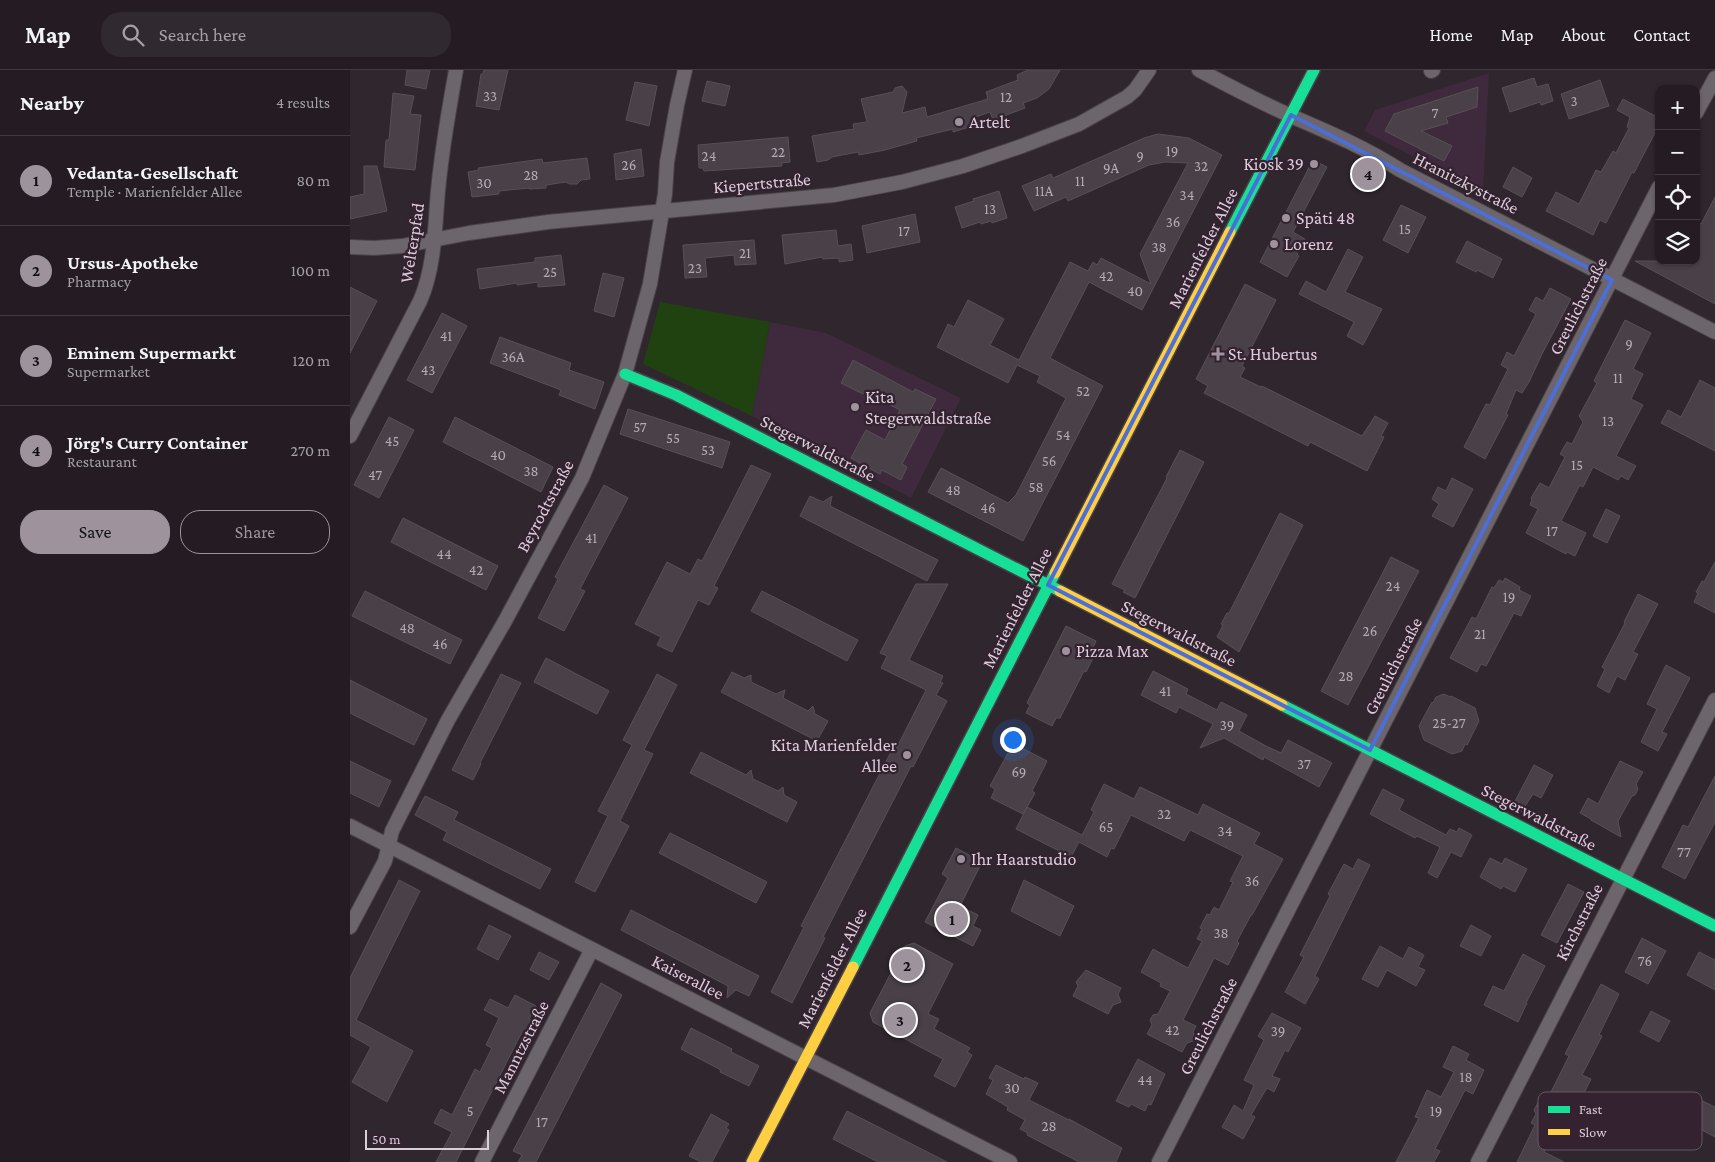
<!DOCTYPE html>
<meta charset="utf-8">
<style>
:root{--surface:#241c22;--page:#30292f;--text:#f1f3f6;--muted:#a3a1a5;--line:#413a40;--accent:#9e939c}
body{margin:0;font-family:"Crimson Pro",serif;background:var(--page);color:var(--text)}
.controls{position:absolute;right:15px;top:15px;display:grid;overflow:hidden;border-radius:10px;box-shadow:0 1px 4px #0004}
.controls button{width:45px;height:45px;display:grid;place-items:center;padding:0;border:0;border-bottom:1px solid var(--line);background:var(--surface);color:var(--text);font:25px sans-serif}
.scale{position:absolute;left:15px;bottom:12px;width:124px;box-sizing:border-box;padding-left:5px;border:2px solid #daced8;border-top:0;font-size:14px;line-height:18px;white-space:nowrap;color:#daced8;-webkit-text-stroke:4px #342231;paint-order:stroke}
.you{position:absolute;left:662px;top:669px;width:18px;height:18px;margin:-12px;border:4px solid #fff;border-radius:50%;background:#1a73e8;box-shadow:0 0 0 8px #1a73e833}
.badge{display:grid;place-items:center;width:32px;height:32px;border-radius:50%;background:var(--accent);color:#111;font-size:16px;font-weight:700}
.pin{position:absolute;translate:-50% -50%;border:2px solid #fff;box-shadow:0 1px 5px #0006}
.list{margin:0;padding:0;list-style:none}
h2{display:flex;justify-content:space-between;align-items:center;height:65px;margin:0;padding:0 20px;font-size:21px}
h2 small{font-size:16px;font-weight:400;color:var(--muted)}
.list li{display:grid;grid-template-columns:32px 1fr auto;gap:15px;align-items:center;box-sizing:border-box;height:90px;padding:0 20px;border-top:1px solid var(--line)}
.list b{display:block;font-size:19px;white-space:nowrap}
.list p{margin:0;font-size:16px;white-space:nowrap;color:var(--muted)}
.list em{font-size:16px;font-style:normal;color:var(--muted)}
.actions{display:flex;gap:10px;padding:15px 20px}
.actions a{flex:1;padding:11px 0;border:1px solid var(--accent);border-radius:20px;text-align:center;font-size:18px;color:var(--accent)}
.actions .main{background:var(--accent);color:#111}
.icon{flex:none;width:28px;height:28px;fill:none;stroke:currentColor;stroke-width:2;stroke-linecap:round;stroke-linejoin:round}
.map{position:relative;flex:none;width:1365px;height:1092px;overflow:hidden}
header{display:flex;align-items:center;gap:30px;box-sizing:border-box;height:70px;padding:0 25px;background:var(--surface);border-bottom:1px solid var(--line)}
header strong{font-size:24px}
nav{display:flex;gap:28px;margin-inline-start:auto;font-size:18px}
.search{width:350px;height:45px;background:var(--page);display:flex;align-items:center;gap:12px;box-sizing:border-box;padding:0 18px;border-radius:20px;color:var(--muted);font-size:19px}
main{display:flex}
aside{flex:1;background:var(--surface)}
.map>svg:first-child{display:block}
.built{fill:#3f293c}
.green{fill:#204210}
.building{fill:#494048;stroke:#585057}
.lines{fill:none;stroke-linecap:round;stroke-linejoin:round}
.street-casing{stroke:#4a4248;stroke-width:16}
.fast-casing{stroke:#4a4248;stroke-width:14}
.slow-casing{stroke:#4a4248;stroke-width:14}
.street{stroke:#6c656b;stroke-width:14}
.fast{stroke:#16e098;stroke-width:11}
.slow{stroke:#ffcf43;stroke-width:11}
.marked{fill:none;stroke:#4c6ed8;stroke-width:4;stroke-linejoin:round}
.poi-dot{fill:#9e939c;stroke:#342231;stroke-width:2}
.labels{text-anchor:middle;stroke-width:4.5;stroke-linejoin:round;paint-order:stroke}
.number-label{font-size:15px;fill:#b6aab4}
.poi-label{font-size:18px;fill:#daced8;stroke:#342231;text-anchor:start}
.street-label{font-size:18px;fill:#daced8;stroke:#342231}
.key{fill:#342231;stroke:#665663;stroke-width:1}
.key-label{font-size:14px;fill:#daced8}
</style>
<header>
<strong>Map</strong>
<div class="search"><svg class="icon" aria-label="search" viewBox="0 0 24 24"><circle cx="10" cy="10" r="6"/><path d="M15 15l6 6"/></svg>Search here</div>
<nav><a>Home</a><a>Map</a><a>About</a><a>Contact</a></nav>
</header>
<main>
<aside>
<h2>Nearby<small>4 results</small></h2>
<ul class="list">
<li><span class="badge">1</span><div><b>Vedanta-Gesellschaft</b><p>Temple · Marienfelder Allee</p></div><em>80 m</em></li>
<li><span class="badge">2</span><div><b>Ursus-Apotheke</b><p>Pharmacy</p></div><em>100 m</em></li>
<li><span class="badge">3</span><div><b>Eminem Supermarkt</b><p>Supermarket</p></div><em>120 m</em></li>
<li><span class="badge">4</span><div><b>Jörg's Curry Container</b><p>Restaurant</p></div><em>270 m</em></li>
</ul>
<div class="actions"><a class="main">Save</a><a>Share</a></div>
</aside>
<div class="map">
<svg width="1365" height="1092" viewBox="0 0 1365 1092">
<rect width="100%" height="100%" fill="#30262e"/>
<path class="built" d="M1139 3 1133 123 1014 61 1025 40Z
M420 252 476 263 611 328 561 428 402 346Z"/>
<path class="green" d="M310 232 420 252 402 346 293 294Z"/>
<path class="building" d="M57 0H80L76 19 55 15Z
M134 0H158L149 40 126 36 131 4H133Z
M678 0H710L699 19 687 28 673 33 675 38 643 50 640 42 626 47 629 54 603 62V59L566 68 567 71 535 80 509 85 508 82 482 87 478 90 467 92 462 66 504 59 503 54 517 52 511 29 543 22 545 18 552 16 557 22 552 43 575 37 577 47 638 29 636 22 668 10 667 5Z
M1184 8 1187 17 1198 14 1203 31 1191 35 1190 32 1160 42 1152 18Z
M1250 10 1259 36 1219 49 1211 24Z
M357 11 380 16 375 36 352 31Z
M285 12 307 16 299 56 276 50Z
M1128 17 1127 37 1096 47 1098 53 1071 61 1102 76 1094 91 1035 61 1044 44Z
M43 23 64 26 60 44 71 45 65 100 34 97 36 70H39Z
M1273 29 1309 48V52L1304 60 1306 61 1288 95 1284 103 1282 102 1256 153 1250 150 1243 165 1196 141 1206 122 1229 134 1246 100 1251 102 1263 81 1266 83 1279 58 1277 57 1280 47 1267 40Z
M808 64 839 68 872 85 792 240 739 212 700 288 753 316 673 471 578 422 591 398 658 433 666 425 716 328 687 312 690 306 667 295 658 313 587 277 598 254 604 257 618 230 654 249 640 275 669 290 720 192 738 201 743 192 747 195 751 188 801 214 790 184 838 93 815 92 799 95 718 131 716 127 684 141 672 116 701 104 703 108 794 68Z
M438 67 440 92 431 93 432 96 354 101 353 98H349L348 75Z
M291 79 294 106 266 110 264 84Z
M237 88 240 109 231 110 227 114H219L216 112 196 115V118L179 119V118L149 121V124L122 127 118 102 129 100 128 98 192 89 193 93Z
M963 90 977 97 943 162 955 169 947 184 949 186 937 207 910 192Z
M14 96H27L37 141 0 149V127L14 124Z
M1163 97 1182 108 1172 127 1153 117Z
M649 121 657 148 642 153 641 151 631 154 630 152 612 158 605 137 624 131 623 129Z
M1365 127V234L1285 191H1346V152L1351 154Z
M1051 135 1076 147 1058 183 1033 170Z
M565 144 570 172 517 183 512 156Z
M486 160 488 176 501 174 503 190 489 192V188L473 189 472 187 435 194 432 165Z
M404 170 406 194 385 195 384 185 355 188 357 207 335 208 333 175Z
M1117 171 1152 189 1143 208 1127 200 1126 202 1106 192Z
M998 179 1013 187 995 222 1032 239 1013 275 997 266 1004 252 949 224 956 211 976 222Z
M211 185 215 215 188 217V212L167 215V213L130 219 127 199 185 192V188Z
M253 203 274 208 264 247 244 241Z
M895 214 926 230 892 296 895 298 890 307 911 317 912 316 1012 366 1025 346 1038 353 1031 366 1034 367 1017 401 960 372 958 376 854 323 858 316 846 309Z
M0 217 27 231 0 283Z
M1200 218 1221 229 1192 284 1179 312 1172 323 1166 320 1156 344 1158 345 1135 389 1114 377 1136 334 1140 335 1158 299 1151 295 1157 282 1164 286 1186 244 1179 240 1186 227 1193 231Z
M92 243 117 256 82 323 57 310Z
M1275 250 1301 263 1283 299 1293 304 1281 329 1293 335 1266 386 1286 396 1278 410 1271 406 1268 410 1243 397 1233 417 1230 415 1211 451 1236 463 1225 486 1217 482 1216 484 1176 463 1188 439 1180 435 1182 429 1181 428 1190 413 1199 418 1215 387 1210 384 1217 372 1222 374 1233 352 1229 346 1247 313 1244 311Z
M150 267 221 293 219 300 254 312 245 339 209 325 211 320 140 293Z
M503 290 563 322 565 319 586 329 552 394 557 397 551 410 532 400 530 404 501 388 516 360 535 370 550 340 514 321 513 324 491 313Z
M1350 310 1365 318V381L1311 353 1318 340 1331 347Z
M278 339 380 372 372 398 270 364Z
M39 347 64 360 29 428 4 415Z
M105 347 203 397 191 422 93 372Z
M830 380 854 392 785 528 773 522 775 520 762 514 817 408 816 407Z
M401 395 421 404 364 516 368 518 359 535 348 530 322 582 307 575 311 567 285 554 317 492 340 504 348 489 352 491Z
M1102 408 1123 419 1103 457 1082 446 1089 434 1082 429 1088 417 1096 421Z
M254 415 278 428 230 519 235 521 214 561 188 548 208 509 205 507Z
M460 426 473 432 482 426 480 436 588 490 577 511 450 446Z
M1256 439 1270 446 1257 473 1243 466Z
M930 443 953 455 889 582 867 567 873 555 871 554 877 543H879Z
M53 448 148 496 136 520 41 472Z
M1041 487 1069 501 998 635 971 621Z
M1365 492V543L1344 532 1348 523 1346 522 1352 511 1354 512Z
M1155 508 1170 517 1169 520 1181 526 1171 546 1164 543 1136 596 1131 594 1127 602 1100 588 1122 547 1126 549 1142 517 1144 518 1149 510 1153 512Z
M566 514H598L559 590 593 606 590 612 593 613 586 625 597 631 563 697 561 696 473 867 475 868 442 933 421 922 454 857 451 856 541 682 544 683 576 620 531 598 537 586 530 583Z
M15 521 112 570 100 594 2 546Z
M412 521 508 570 497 591 401 541Z
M1288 524 1308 534 1283 582 1288 584 1275 610 1267 606 1259 623 1247 616 1255 599 1252 597 1275 553 1274 552Z
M716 556 746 571 743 578 747 580 736 602 734 601 710 648H706L702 656 676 643 680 635 677 633Z
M196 588 259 621 247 644 184 612Z
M1316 595 1340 608 1312 662 1317 664 1308 681 1291 672 1307 639 1297 634Z
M803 601 838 619 836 624 867 640 871 632 897 645 889 661 916 676 931 683 938 670 982 693 969 717 914 687 913 690 874 668 850 678 863 654 829 637 826 643 791 625Z
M382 602 394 608 401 605V612L426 624 435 620 433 628 458 641 463 636 465 644 478 651 467 671 371 622Z
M151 604 171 613 130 693 131 694 123 710 102 700Z
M307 604 327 615 294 680 303 684 270 751 279 756 245 822 225 812 258 746 248 741 282 675 273 670Z
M0 610 77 649 64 675 0 643Z
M1094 624 1100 627 1101 626 1125 638 1129 651 1117 675 1115 674 1112 681 1102 684 1074 670 1069 656 1082 632 1083 633 1086 627Z
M668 676 697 691 682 721 685 723 673 744 641 728 645 719 640 716 658 683 663 685Z
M351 682 396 705 401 700 403 709 428 721 433 717 434 725 447 732 437 752 340 703Z
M0 691 41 711 29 737 0 723Z
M1270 691 1293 702 1286 714 1288 719 1285 725 1282 726 1268 751 1271 767 1241 750V749L1230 743 1238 728 1248 734Z
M1184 695 1203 705 1191 728 1183 724 1170 744 1161 739Z
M1365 706V752L1335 809 1312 797 1333 755 1338 757Z
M754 714 784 729 790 717 848 745 853 734 910 763 904 774 933 789 902 845H901L887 871 889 873 878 895 864 888 833 950 846 956 843 962 846 970 837 973 832 982 797 964 802 955 800 950 803 945 808 944 820 921 810 916 811 913 791 902 803 879 838 898 852 871 847 869 852 859 850 858 857 844 860 845 864 837 869 840 883 812 880 811 893 786 840 760 834 771 781 745 764 779 761 778 757 787 729 772 721 787 666 759 677 737 732 765 744 742 741 740Z
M1033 719 1054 730 1049 740 1096 765 1100 759 1107 762 1109 758 1122 765 1111 787 1101 782 1087 808 1078 803 1090 777 1067 766 1065 768 1020 744Z
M75 726 108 742 104 750 201 799 190 819 93 770 97 762 65 745Z
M320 763 417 812 406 833 309 783Z
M606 778 632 792 610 836 628 845 623 856 631 860 623 876 575 852 598 808 592 804Z
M1140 788 1152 794 1155 788 1177 799 1165 822 1153 816 1151 819 1130 807Z
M1008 789 1020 795 965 906 969 909 955 934 935 922 954 887 950 885 980 826 978 824 994 794 1003 799Z
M49 810 70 821 6 950 63 981 37 1032 2 1012 21 977 0 965V908Z
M674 810 724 836 710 866 661 841Z
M1218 814 1234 822 1207 873 1191 865Z
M281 840 409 906 399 926 386 920 377 928 378 916 271 860Z
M139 855 161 866 148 890 127 879Z
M1121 855 1141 866 1131 886 1110 876Z
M1292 868 1316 881 1298 914 1275 902Z
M564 873 603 894 578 944 589 949 584 959 620 978 617 982 622 985 605 1017 584 1006 593 989 523 952 520 943 555 876Z
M1030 876 1053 889 1059 877 1074 885 1068 897 1075 900 1066 916 1037 900 1028 917 1012 909Z
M189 882 209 892 199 910 180 900Z
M1349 882 1365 890V920L1337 905Z
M1173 884 1195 896 1176 933H1177L1168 952 1134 935 1143 916 1154 921Z
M736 900 771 918 768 924 771 932 763 935 758 944 723 926 728 916 726 912Z
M251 913 272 925 186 1092H168L172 1085 163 1081Z
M1251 914 1269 924 1249 965 1252 966 1232 1005 1241 1009 1230 1031 1256 1047 1250 1060 1226 1047 1220 1058 1209 1052 1194 1082 1214 1092H1167L1185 1055 1181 1053 1186 1044 1184 1040 1189 1031 1195 1034 1219 986 1215 984Z
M165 925 186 936 179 949 187 953 182 964 173 960 106 1092H86L102 1062 84 1053 91 1039 102 1045 125 999 130 1002 142 978 136 975 149 948 134 940 140 929 158 938Z
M1301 941 1320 951 1309 972 1290 962Z
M922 943 951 958 938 982 935 980 922 1006 930 1009 924 1022 917 1018 901 1045 905 1047 893 1069 872 1057 884 1035 893 1041 904 1015 894 1010 914 970 908 966Z
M341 958 382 979 381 982 409 996 399 1016 370 1002 371 1000 331 979Z
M1103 976 1119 984 1116 990 1134 1000 1123 1024 1115 1020 1085 1079 1090 1081 1084 1092H1046L1069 1048 1065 1047 1077 1020 1091 1027 1104 1002 1093 997Z
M788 989 815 1004 801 1035 798 1034 795 1041 781 1034 779 1037 766 1031Z
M646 995 674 1009 675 1007 688 1013 679 1030 719 1050V1049L772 1078 766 1092H729L677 1065 678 1063 670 1059 675 1050 657 1040 658 1037 636 1024 643 1010 639 1008Z
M1334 1022 1365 1037V1067L1323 1045Z
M497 1041 597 1092H528L483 1069Z
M361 1044 379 1054 376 1058 379 1060 362 1092H351L339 1086Z"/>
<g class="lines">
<defs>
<path id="street" d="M849 0C879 16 910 32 941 46 978 62 1016 78 1050 100L1365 262
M1081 1 1083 0
M1346 43 1365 8
M0 177 24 178 52 176 119 163 198 152 484 125 552 112 613 96 672 76 729 54 777 27 785 20 799 0
M0 366 70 231C83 202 85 164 87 133 90 89 98 44 106 0
M0 756 660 1092
M0 857 35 791 42 761 98 650 155 551 232 408 275 304 300 214 315 124 317 92 327 35 335 0
M132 1092 242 879
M809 1092 1309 117
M1128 1092 1365 630"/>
<path id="fast" d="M880 162 964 0
M275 304 326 325 710 521
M932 635 1365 856
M503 897 705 503"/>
<path id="slow" d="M705 503 880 162
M710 521 932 635
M402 1092 503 897"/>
</defs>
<use href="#street" class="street-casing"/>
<use href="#fast" class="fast-casing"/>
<use href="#slow" class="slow-casing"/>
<use href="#street" class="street"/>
<use href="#fast" class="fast"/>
<use href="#slow" class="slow"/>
</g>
<path class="marked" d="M941 45 1262 210 1020 680 698 515Z"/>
<g class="poi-dot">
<circle cx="609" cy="52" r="5"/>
<circle cx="964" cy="94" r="5"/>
<circle cx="936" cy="148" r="5"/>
<circle cx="924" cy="174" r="5"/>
<path d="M865.5 276.5h5v5h5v5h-5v5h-5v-5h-5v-5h5z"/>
<circle cx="505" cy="337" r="5"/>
<circle cx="716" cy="581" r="5"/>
<circle cx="557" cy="685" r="5"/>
<circle cx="611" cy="789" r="5"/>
</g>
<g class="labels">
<g class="number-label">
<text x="140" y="31">33</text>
<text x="656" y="32">12</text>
<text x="1224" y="36">3</text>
<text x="1085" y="48">7</text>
<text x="822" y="86">19</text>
<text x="428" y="87">22</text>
<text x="359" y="91">24</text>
<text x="790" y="91">9</text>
<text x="279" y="100">26</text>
<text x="851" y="101">32</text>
<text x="761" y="103">9A</text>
<text x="181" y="110">28</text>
<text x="730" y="116">11</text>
<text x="134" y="118">30</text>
<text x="694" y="126">11A</text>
<text x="837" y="130">34</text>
<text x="640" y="144">13</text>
<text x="823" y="157">36</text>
<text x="1055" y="164">15</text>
<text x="554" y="166">17</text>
<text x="809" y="182">38</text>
<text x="395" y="188">21</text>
<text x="345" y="203">23</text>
<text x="200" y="207">25</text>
<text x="756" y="211">42</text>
<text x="785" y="226">40</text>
<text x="96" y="271">41</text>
<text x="1279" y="279">9</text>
<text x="163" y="292">36A</text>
<text x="78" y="305">43</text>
<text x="1268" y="313">11</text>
<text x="733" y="326">52</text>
<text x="1258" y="356">13</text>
<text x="290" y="362">57</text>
<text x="713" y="370">54</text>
<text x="323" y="373">55</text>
<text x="42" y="376">45</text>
<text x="358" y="385">53</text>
<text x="148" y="390">40</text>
<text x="699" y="396">56</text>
<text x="1227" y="400">15</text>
<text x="181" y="406">38</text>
<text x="25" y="410">47</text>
<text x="686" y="422">58</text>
<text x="603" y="425">48</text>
<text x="638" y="443">46</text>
<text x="1202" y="466">17</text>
<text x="241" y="473">41</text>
<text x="94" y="489">44</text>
<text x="126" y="505">42</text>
<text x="1043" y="521">24</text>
<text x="1159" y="532">19</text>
<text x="57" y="563">48</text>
<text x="1020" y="566">26</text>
<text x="1130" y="569">21</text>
<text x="90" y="579">46</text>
<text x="996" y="611">28</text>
<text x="815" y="626">41</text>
<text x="1099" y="658">25-27</text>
<text x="877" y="660">39</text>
<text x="954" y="699">37</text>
<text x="669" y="707">69</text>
<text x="814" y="749">32</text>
<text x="756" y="762">65</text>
<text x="875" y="766">34</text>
<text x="1334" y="787">77</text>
<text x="902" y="816">36</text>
<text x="871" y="868">38</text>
<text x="1295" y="896">76</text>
<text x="822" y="965">42</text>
<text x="928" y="966">39</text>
<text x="1116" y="1012">18</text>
<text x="795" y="1015">44</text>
<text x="662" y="1023">30</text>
<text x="120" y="1046">5</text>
<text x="1086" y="1046">19</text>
<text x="192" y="1057">17</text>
<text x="699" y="1061">28</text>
</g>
<g class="poi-label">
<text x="619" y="58">Artelt</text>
<text x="954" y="100" text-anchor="end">Kiosk 39</text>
<text x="946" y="154">Späti 48</text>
<text x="934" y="180">Lorenz</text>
<text x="878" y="290">St. Hubertus</text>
<text x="515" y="333">Kita<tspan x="515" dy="21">Stegerwaldstraße</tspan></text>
<text x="726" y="587">Pizza Max</text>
<text x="547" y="681" text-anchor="end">Kita Marienfelder<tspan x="547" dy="21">Allee</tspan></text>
<text x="621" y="795">Ihr Haarstudio</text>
</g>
<g class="street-label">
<text transform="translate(412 113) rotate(-5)" y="6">Kiepertstraße</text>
<text transform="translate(1116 113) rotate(27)" y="6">Hranitzkystraße</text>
<text transform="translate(62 173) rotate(-81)" y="6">Welterpfad</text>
<text transform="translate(853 178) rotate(-63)" y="6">Marienfelder Allee</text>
<text transform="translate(1228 236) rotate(-63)" y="6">Greulichstraße</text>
<text transform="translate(468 378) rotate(27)" y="6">Stegerwaldstraße</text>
<text transform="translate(195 436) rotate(-62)" y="6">Beyrodtstraße</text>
<text transform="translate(667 538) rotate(-63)" y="6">Marienfelder Allee</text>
<text transform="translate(829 563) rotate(27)" y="6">Stegerwaldstraße</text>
<text transform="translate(1043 596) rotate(-63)" y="6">Greulichstraße</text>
<text transform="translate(1189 747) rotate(27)" y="6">Stegerwaldstraße</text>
<text transform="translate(1229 852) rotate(-63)" y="6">Kirchstraße</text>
<text transform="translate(482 898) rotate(-63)" y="6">Marienfelder Allee</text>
<text transform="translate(338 907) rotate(27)" y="6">Kaiserallee</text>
<text transform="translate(858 956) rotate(-63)" y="6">Greulichstraße</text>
<text transform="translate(171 977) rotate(-63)" y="6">Manntzstraße</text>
</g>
</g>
<rect x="1188" y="1022" width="164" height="58" rx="8" class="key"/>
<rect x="1198" y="1036" width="22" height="7" fill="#16e098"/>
<rect x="1198" y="1059" width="22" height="6" fill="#ffcf43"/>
<g class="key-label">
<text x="1229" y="1044">Fast</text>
<text x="1229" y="1067">Slow</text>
</g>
</svg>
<div class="controls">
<button>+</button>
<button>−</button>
<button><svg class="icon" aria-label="locate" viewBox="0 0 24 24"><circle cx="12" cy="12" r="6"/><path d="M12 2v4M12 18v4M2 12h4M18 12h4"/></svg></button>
<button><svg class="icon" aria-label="layers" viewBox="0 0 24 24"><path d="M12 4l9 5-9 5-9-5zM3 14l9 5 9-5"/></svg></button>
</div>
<div class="scale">50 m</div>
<div class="you"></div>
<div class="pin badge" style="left:602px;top:849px">1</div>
<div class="pin badge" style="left:557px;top:895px">2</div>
<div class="pin badge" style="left:550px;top:950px">3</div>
<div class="pin badge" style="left:1018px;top:104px">4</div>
</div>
</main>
